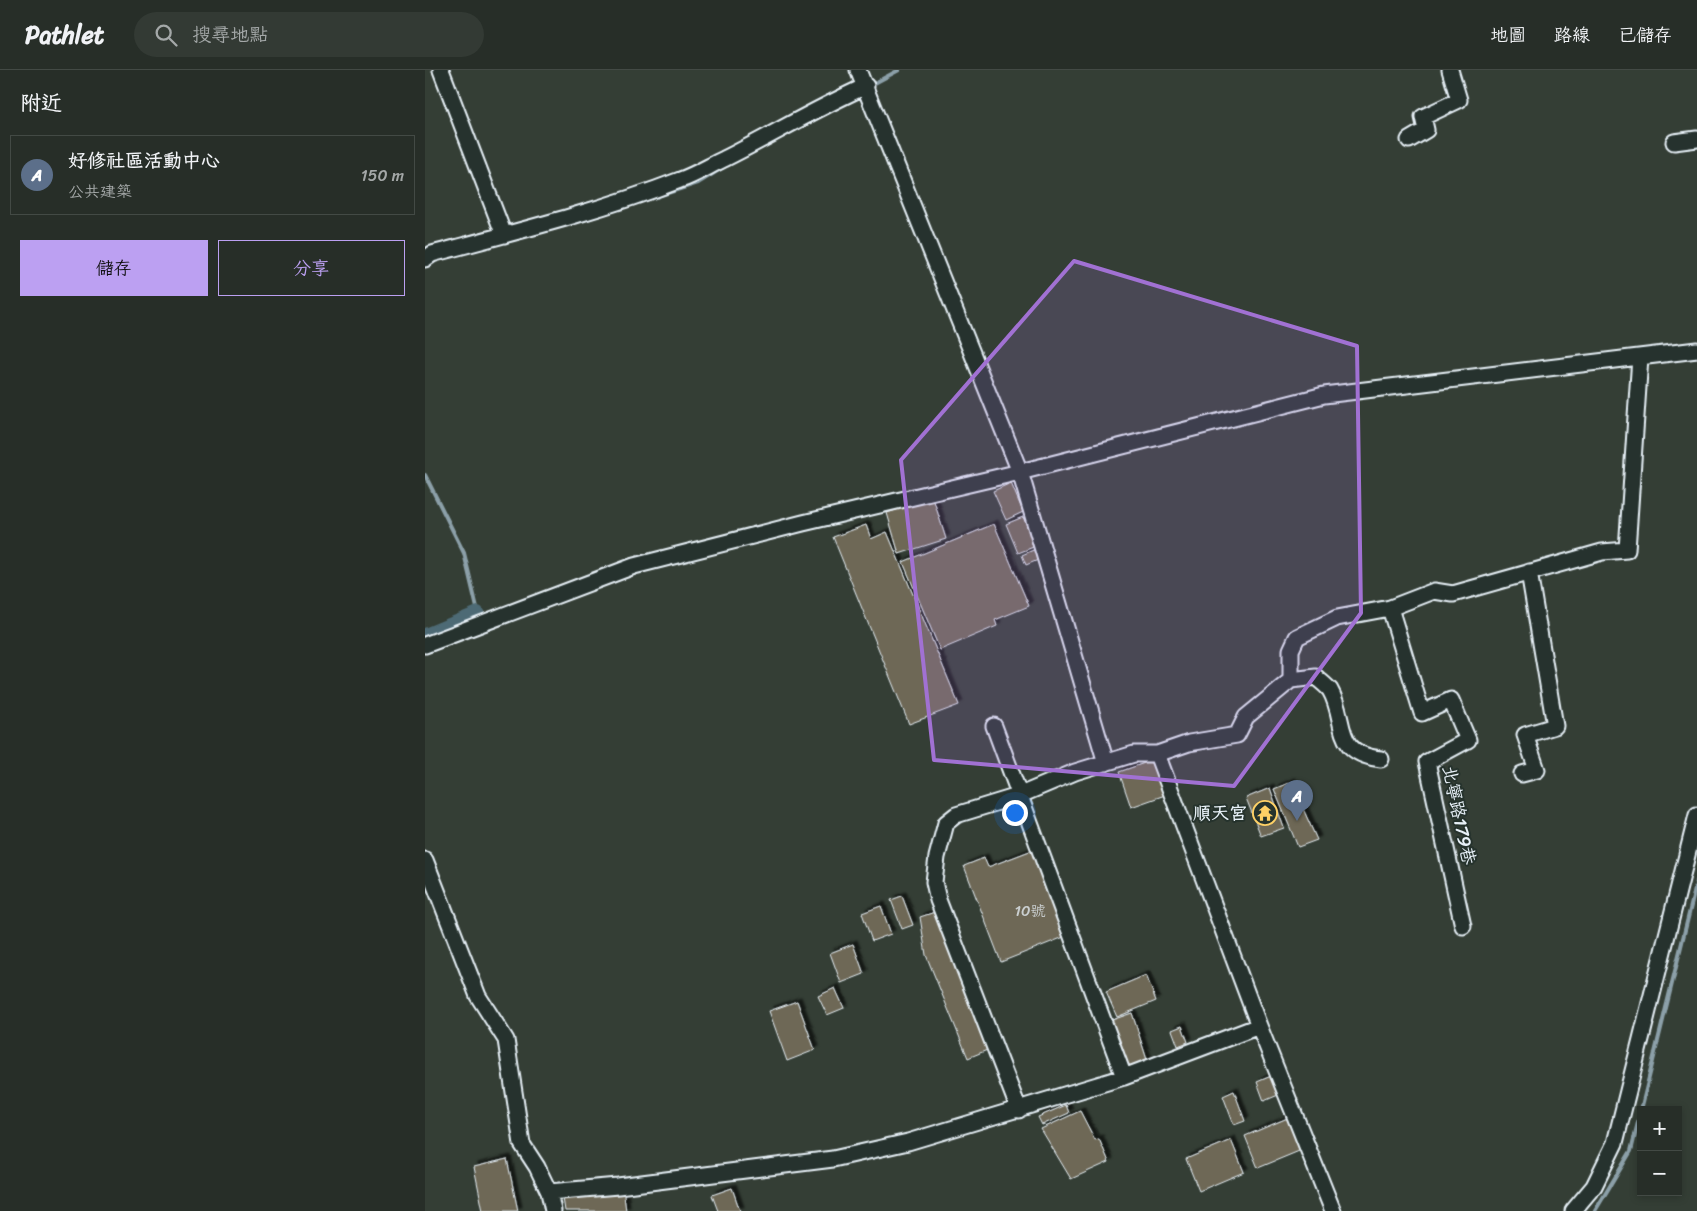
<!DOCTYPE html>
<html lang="zh-TW">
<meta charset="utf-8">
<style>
:root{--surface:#272e28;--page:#333a34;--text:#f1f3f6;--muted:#a4a8a8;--line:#434a45;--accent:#bca0f2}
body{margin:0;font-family:Sriracha,"LXGW WenKai TC",sans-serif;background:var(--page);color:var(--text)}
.controls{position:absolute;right:15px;bottom:15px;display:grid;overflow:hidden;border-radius:0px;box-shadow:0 2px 8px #0003}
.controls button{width:45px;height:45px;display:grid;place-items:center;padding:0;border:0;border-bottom:1px solid var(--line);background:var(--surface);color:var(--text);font:25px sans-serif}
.you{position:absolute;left:589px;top:742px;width:18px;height:18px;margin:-12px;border:4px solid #fff;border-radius:50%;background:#1a73e8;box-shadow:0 0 0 8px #1a73e833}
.badge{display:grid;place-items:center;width:32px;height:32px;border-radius:50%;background:var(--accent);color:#fff;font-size:16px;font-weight:700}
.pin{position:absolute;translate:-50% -41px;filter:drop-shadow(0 1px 2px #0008)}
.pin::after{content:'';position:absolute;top:26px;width:18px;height:15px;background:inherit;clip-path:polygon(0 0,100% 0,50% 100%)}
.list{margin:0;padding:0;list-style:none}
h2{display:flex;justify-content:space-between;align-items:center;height:65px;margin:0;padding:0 20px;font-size:21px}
h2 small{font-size:16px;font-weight:400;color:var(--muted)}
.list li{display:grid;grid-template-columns:32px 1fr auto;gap:15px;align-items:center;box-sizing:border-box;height:80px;margin:0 10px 10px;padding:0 10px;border:1px solid var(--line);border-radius:0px}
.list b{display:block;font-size:19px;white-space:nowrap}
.list p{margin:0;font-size:16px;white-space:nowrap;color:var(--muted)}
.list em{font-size:16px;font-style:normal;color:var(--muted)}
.actions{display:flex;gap:10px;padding:15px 20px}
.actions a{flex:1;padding:11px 0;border:1px solid var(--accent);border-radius:0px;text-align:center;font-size:18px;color:var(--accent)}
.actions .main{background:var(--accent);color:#111}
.icon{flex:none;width:28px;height:28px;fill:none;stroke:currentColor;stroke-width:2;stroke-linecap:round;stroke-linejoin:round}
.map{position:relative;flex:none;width:1272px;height:1141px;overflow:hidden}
header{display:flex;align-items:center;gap:30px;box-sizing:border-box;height:70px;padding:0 25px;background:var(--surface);border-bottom:1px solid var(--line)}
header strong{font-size:24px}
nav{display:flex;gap:28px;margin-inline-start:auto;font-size:18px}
.search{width:350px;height:45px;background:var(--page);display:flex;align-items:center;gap:12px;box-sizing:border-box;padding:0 18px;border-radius:28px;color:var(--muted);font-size:19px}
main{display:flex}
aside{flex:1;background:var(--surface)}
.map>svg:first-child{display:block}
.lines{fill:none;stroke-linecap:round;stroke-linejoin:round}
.stream{stroke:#8ca0a9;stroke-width:4}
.canal{stroke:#4e6a74;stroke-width:12}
.building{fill:#6e6856;stroke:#e8f1f8;filter:url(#shadow)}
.minor-casing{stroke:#e8f1f8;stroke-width:19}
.minor{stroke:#26332d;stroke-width:15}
.marked{fill:#a171d3;fill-opacity:0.2;stroke:#a171d3;stroke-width:4;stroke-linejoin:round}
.labels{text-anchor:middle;stroke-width:4;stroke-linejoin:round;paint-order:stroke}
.number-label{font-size:15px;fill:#cacfd0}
.poi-label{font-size:18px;font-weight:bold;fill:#e8f1f8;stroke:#26332d;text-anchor:end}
.street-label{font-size:18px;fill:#e8f1f8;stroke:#26332d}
</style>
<header>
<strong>Pathlet</strong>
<div class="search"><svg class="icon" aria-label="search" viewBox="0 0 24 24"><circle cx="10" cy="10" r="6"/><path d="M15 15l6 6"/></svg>搜尋地點</div>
<nav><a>地圖</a><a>路線</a><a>已儲存</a></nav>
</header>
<main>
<aside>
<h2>附近<small></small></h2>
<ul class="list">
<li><span class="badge" style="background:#5c6f8a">A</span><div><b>好修社區活動中心</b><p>公共建築</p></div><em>150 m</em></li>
</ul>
<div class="actions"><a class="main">儲存</a><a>分享</a></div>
</aside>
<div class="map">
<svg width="1272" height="1141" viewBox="0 0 1272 1141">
<defs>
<filter id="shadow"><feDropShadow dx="4" dy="-4" stdDeviation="1" flood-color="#0009"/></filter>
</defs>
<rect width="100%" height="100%" fill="#343e35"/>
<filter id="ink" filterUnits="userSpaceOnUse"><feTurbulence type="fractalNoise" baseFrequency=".02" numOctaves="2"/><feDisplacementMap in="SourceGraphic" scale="10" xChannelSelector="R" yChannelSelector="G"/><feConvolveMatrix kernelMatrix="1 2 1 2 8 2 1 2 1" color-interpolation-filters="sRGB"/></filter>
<g filter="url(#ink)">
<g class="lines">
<path class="stream" d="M446 15 474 0
M227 128 273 113 302 95
M0 405 39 483 53 542
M1216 1040 1272 811
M1170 1141 1206 1081 1216 1040"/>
<path class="canal" d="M0 564 53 542"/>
</g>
<path class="building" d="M586 413 598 442 581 450 568 421Z
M508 428 521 469 474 484 462 443Z
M598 447 611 476 593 483 581 454Z
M569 454 604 536 570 550 572 556 515 580 478 492Z
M441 455 446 469 462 462 534 635 484 654 408 467Z
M613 478 618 488 601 495 597 485Z
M731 689 743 724 706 737 694 702Z
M866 712 892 770 873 777 849 719Z
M845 718 859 758 836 766 821 728Z
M610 779 644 865 576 892 539 796 559 788 563 797Z
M477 826 488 855 477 859 466 830Z
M456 836 466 864 447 871 437 843Z
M513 841 567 978 543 988 501 885 495 847Z
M428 874 439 904 416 913 405 883Z
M721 905 731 931 692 947 681 922Z
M410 918 419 938 402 945 393 926Z
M372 931 390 980 362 991 344 941Z
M707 943 723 993 703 999 687 950Z
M757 956 763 972 753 976 747 960Z
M851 1004 858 1023 839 1031 832 1012Z
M809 1021 820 1051 809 1055 798 1026Z
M641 1035 644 1043 617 1055 613 1047Z
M655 1041 670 1070 674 1069 684 1092 646 1109 616 1059Z
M865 1047 879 1079 833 1098 820 1066Z
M806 1070 819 1102 774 1121 761 1089Z
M82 1089 93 1141H58L49 1097Z
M198 1118 201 1141H140L138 1128Z
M307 1118 315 1141H293L287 1125Z"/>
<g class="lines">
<defs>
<path id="minor" d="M16 0 79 165
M433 0 595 402 681 693
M984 70 1001 60 998 47 1034 30 1025 0
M1249 72 1272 69
M0 189 7 184C90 162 175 141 255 110 270 105 284 96 299 89 347 65 392 38 441 16
M965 538 997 643 1026 630 1043 670 1002 692 1038 856
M0 575 209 496 378 453 595 402 899 325 1272 280
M866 610V580L872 567 912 548 965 538 1009 521 1028 524 1177 482 1202 480 1215 287
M569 656 699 1007
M732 684 834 956 908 1141
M1097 704 1112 700 1100 665 1130 656 1104 502
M0 790 53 926 81 970 97 1074 112 1097 124 1122 193 1116 408 1089 483 1072 699 1007 834 956
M594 1040 513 830 509 812 512 787 521 753 531 745 593 726 650 702 709 684H732L764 673 812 665 821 647 866 610 891 607C895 611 901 615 905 620 923 651 906 683 956 689
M124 1122 128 1141
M1148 1141 1169 1116 1190 1073 1272 745"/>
</defs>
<use href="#minor" class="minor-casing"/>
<use href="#minor" class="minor"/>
</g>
</g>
<path class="marked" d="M649 191 932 276 936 543 809 716 509 690 476 390Z"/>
<defs>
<symbol id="temple-ring" viewBox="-11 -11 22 22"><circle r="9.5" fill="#26332d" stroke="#ffd166" stroke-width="1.5"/><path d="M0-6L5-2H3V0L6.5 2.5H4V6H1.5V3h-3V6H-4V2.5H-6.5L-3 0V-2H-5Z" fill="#ffd166"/></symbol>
</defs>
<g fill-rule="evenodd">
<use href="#temple-ring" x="826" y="729" width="28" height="28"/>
</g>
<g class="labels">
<g class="number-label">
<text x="605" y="846">10號</text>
</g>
<g class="poi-label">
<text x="822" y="749">順天宮</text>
</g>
<g class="street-label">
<text transform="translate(1034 745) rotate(78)" y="6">北寧路179巷</text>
</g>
</g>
</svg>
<div class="controls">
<button>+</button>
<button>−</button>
</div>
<div class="you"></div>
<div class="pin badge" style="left:872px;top:751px;background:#5c6f8a">A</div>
</div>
</main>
